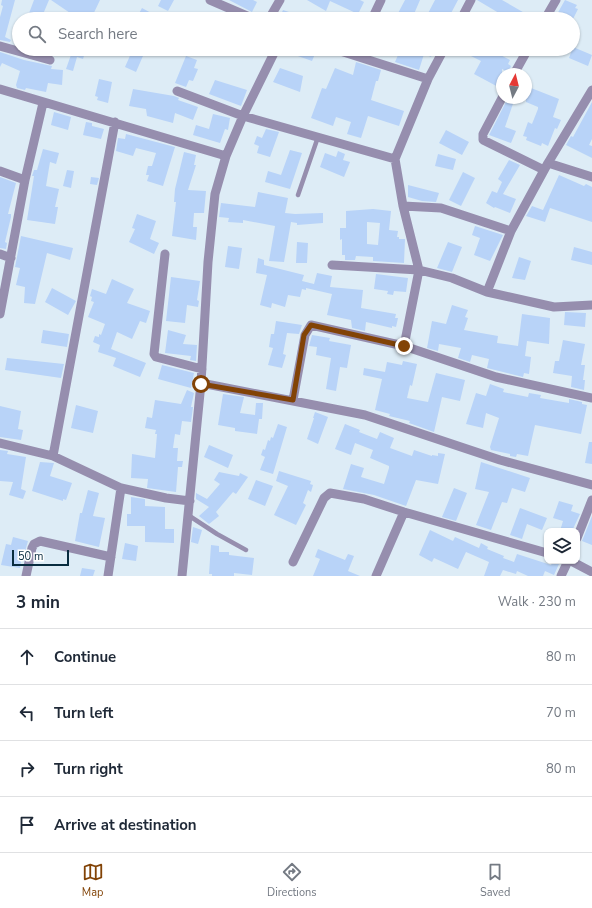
<!DOCTYPE html>
<meta charset="utf-8">
<style>
:root{--surface:#fff;--page:#f6f6f7;--text:#1f2937;--muted:#747a83;--line:#e0e1e3;--accent:#824306}
body{margin:0;font-family:"Nunito Sans",sans-serif;background:var(--page);color:var(--text)}
.controls{position:absolute;right:12px;bottom:12px;display:grid;overflow:hidden;border-radius:8px;box-shadow:0 1px 3px #0004}
.controls button{width:36px;height:36px;display:grid;place-items:center;padding:0;border:0;border-bottom:1px solid var(--line);background:var(--surface);color:var(--text);font:20px sans-serif}
.compass{position:absolute;left:496px;top:68px;width:36px;height:36px;border-radius:50%;background:var(--surface);box-shadow:0 1px 3px #0004;rotate:7deg}
.scale{position:absolute;left:12px;bottom:10px;width:57px;box-sizing:border-box;padding-left:4px;border:2px solid #082c3f;border-top:0;font-size:11px;line-height:14px;white-space:nowrap;color:#082c3f;-webkit-text-stroke:3px #fff;paint-order:stroke}
.stop{position:absolute;width:12px;height:12px;margin:-9px;border:3px solid #824306;border-radius:50%;background:#fff}
.stop.end{background:#824306;border-color:#fff;box-shadow:0 1px 4px #0008}
.list{margin:0;padding:0;list-style:none}
h2{display:flex;justify-content:space-between;align-items:center;height:52px;margin:0;padding:0 16px;font-size:17px}
h2 small{font-size:13px;font-weight:400;color:var(--muted)}
.list li{display:grid;grid-template-columns:26px 1fr auto;gap:12px;align-items:center;box-sizing:border-box;height:56px;padding:0 16px;border-top:1px solid var(--line)}
.list b{display:block;font-size:15px;white-space:nowrap}
.list em{font-size:13px;font-style:normal;color:var(--muted)}
.icon{flex:none;width:22px;height:22px;fill:none;stroke:currentColor;stroke-width:2;stroke-linecap:round;stroke-linejoin:round}
.map{position:relative;flex:none;width:592px;height:576px;overflow:hidden}
.search{position:absolute;background:var(--surface);box-shadow:0 1px 3px #0004;left:12px;right:12px;top:12px;height:44px;display:flex;align-items:center;gap:10px;box-sizing:border-box;padding:0 14px;border-radius:22px;color:var(--muted);font-size:15px}
.sheet{height:276px;background:var(--surface)}
nav{display:flex;justify-content:space-around;align-items:center;box-sizing:border-box;height:56px;border-top:1px solid var(--line);background:var(--surface);font-size:11px;color:var(--muted)}
nav a{display:grid;justify-items:center;gap:2px}
nav .on{color:var(--accent)}
.map>svg:first-child{display:block}
.building{fill:#b8d3f8;fill-rule:evenodd}
.lines{fill:none;stroke-linecap:round;stroke-linejoin:round}
.lane{stroke:#968eae;stroke-width:4.5}
.street{stroke:#968eae;stroke-width:9}
.route{stroke:#824306;stroke-width:5}
</style>
<div class="map">
<svg width="592" height="576" viewBox="0 0 592 576">
<rect width="100%" height="100%" fill="#ddecf6"/>
<path class="building" d="M2 0H15L5 37 11 40 10 42 0 40V17L3 6 1 5Z
M34 0H49L41 19 28 16Z
M51 0H100L91 19H84L73 15Z
M161 0H174L168 11 158 6Z
M229 0H253L257 2 252 12Z
M307 0H360L364 2 358 14 330 1 326 11Z
M405 0H420L414 14 425 19H400L396 17Z
M435 0H458L448 19H425Z
M477 0H502L535 19H509Z
M565 0 577 5 575 8 578 9 573 19H563L556 16Z
M142 8 153 14 150 19H136Z
M283 10 307 18 306 19H279Z
M573 47 592 55 588 66 569 58Z
M73 49H86L83 59 77 57 73 71 66 69Z
M133 49H146L136 72 125 67Z
M297 49H317L312 61 295 55Z
M382 49H434L431 57 424 54 419 70 395 62 398 55 382 50Z
M457 49H489L510 60 508 64 511 66 508 72 502 69V89L474 74 481 61Z
M0 52 24 60 52 66 51 69 63 70 62 85 48 83 46 92 26 88 25 90 17 88 16 85 20 71 2 63 0 67Z
M186 56 197 60 194 68 198 69 193 81 189 80 186 87 175 83Z
M356 62 381 70 378 81H376L371 100 404 111 399 126 368 116 361 138 347 134 351 122 336 117 333 126 311 118 322 88 326 89 335 68 353 75Z
M280 68 303 76 300 92 273 82Z
M99 79 112 82 108 103 97 100 98 97 95 96Z
M215 80 247 90 241 106 209 94Z
M526 86 559 99 553 117 561 120 557 129 555 128 548 146 542 143 541 146 526 140 527 137 523 136 528 122 532 124 538 109V107L526 102Z
M133 89 174 96 179 98 178 100 198 107 193 120 175 113 173 123 147 116 146 109 129 106Z
M508 98H515L505 127 516 131 511 143 489 135Z
M592 102V139L589 145 592 146V158L566 145 571 136 573 137Z
M54 112 71 117 68 130 51 125Z
M213 114 230 118 228 130 225 129 220 143 193 135 196 125 209 129Z
M86 122 92 123V126L104 129 101 139 83 135Z
M266 129 279 132 270 157 257 153 259 146 254 144 257 136 262 138Z
M446 130 469 142 462 155 439 143Z
M126 134 175 147 163 186 147 181 149 175H146L148 166H152L156 153 136 148 133 156 116 151 118 138 125 139Z
M43 149 59 153 56 164 50 162 46 186 59 189 55 207H58L55 224 27 220 34 176H32L34 170H37Z
M290 150 302 153 290 189 265 182 268 171 281 175Z
M338 151 345 154 343 160 350 162 344 177 320 167 325 153 336 157Z
M184 152 196 155 194 165H196L188 190 206 191 204 213H194L193 227H197L196 240 172 236 176 202H174L175 189Z
M438 154 456 159 453 170 435 166Z
M509 160 520 165 503 194 516 199 510 213 495 207 494 208 486 203 492 191 497 193 502 182 498 179Z
M67 170 74 171 71 188 63 186Z
M463 172 475 178 461 206 449 200Z
M559 175 584 186 586 184 592 187V222L550 208 545 222 526 216 532 206 543 210Z
M0 177 16 183 8 214H11V217L5 242 7 243 6 249 0 248Z
M91 177 99 178 97 185 90 184Z
M408 185 439 193 436 202 422 201 408 197Z
M258 192 288 198 285 213 295 214 323 213V223L297 225V223L291 222 284 262 269 261 275 226 243 220V223L228 222 229 218 219 217 221 203 255 207Z
M373 209 391 211 389 230 398 231 397 237H399V239H405L404 263 373 261V257L356 256 355 260H345V255H342V239L340 240V228H346V211ZM367 222 380 223 378 245 367 244Z
M137 214 156 221 150 239 159 243 154 254 129 242 135 229 132 228Z
M475 226 503 235 490 261 474 255 480 238 472 235Z
M21 236 73 248 70 260 47 253 35 304 24 303 25 287 16 285 20 268 15 267Z
M297 242 308 243 307 263H296Z
M448 242 462 247 452 272 437 268Z
M228 246 242 248 239 269 225 267Z
M574 247 592 252V265L571 260Z
M519 257 531 261 525 280 512 278Z
M258 258 264 260V265L304 275 302 281 314 284 317 273 332 276 330 287 363 290 361 308 396 314 395 318H398L396 327 392 326V328L366 322 365 331 352 328 351 320 327 315 332 294 306 288V290L302 289 300 297 288 295 285 307 272 303 271 308 260 305 267 275 256 273Z
M376 274 408 278 406 292 394 291 393 295 387 294 388 291 374 289Z
M171 277 200 281 197 300 199 301 198 307 187 305 185 323 166 321Z
M112 279 134 289 127 303 150 311 146 323 140 321 132 339 117 332 111 349 146 363 140 377 113 366 116 358 98 352 100 345 93 342 95 336 99 337V334L101 335 105 324 88 317 94 302 91 301 92 297 90 296 92 289 106 294Z
M52 288 76 301 68 315 45 302Z
M452 305 468 310 465 317 468 318 464 330 498 336 497 343 518 346 522 314 550 318 549 344 527 341 525 356 531 357 529 374 524 373 523 377 487 368 489 359 472 355 470 362 458 358 461 348 439 344 438 351 427 348 432 321 446 324Z
M565 312 586 313 585 327 564 325Z
M276 321 302 325 299 334 287 333 283 354 286 355 282 368 268 365 273 348 269 347 271 334H274Z
M43 330 69 334 67 347 41 343Z
M168 330 186 335 183 344 197 345 196 361 190 360 191 356 165 353Z
M312 335 330 338 329 341 351 345 347 368 340 367 336 391 326 389 331 358 316 355 317 347 309 346Z
M563 340 585 344 581 365H585L583 380H585L584 390 571 387 572 376 553 373 555 361H559Z
M7 358 64 364 61 378 5 370Z
M403 361 417 364 412 386 410 385 407 398 428 402 436 373 465 380 460 401 442 397 434 432 409 423 410 421 389 416 390 414 375 410 382 379 363 375 364 368 385 372 387 362 402 365Z
M162 365 194 373 191 388 158 379Z
M490 384 504 389 503 392 528 397 529 393 541 395 540 398 569 403V399L582 402V404L587 405 581 434 535 425 528 456 517 454 516 457 510 456V454L491 450 490 447 499 418 486 413 483 428 466 424 476 393 486 396Z
M187 390 194 393 191 407H193L191 422 182 421 180 435 175 434 173 448H178L177 461H183L182 467H178L176 492 147 488 148 479 131 478 132 454 155 458 157 434H155L156 430 145 428 147 417 152 418 155 400 181 404Z
M223 394 244 397 240 413 255 415 256 403H263L262 419H259L257 434 235 431V428L218 425Z
M76 405 98 411 93 433 71 428Z
M0 406 21 411 18 429 23 430 21 440 0 437Z
M315 412 328 417 318 444 307 439 314 418H313Z
M278 424 287 427 273 474 260 470 265 457 261 455 263 449 265 450 268 440 270 441 271 437 273 438Z
M345 424 360 430 359 432 377 439 380 432 394 438 390 448 412 456 414 450 432 456V455L438 456V453L445 454 438 484 416 480 406 506 374 495 343 489 351 464 364 468 361 477 384 484 389 468V466L370 458 373 450 355 443 351 455 335 449Z
M589 442H592V464L585 463Z
M209 445 233 455 228 468 204 457Z
M0 450 8 451 7 454 26 457 21 489 26 491 23 499 9 495 13 482 0 481Z
M40 462 54 463 50 476 72 483 66 500 63 499V501L32 491Z
M481 462 530 478 525 492 512 488 507 503 502 502 491 530 476 525 489 492 475 489Z
M279 471 311 481 310 484 313 485 311 492 308 490 303 503 306 505 296 525 274 515 288 486 276 481Z
M219 472 239 476 240 473 248 477 236 494 233 492 216 512 219 516 209 524 199 516 209 507 196 499V493L207 499 220 484 214 480Z
M256 480 273 486 265 506 248 499Z
M454 488 467 493 456 521 442 517Z
M88 490 99 493 93 516 105 518 99 547 75 541 80 513H82Z
M131 497 145 499V506L165 507V529H174V543L145 542V526H127V514H131Z
M559 501 573 505 571 511 580 514 572 531H560L563 521 553 518Z
M520 508 547 518 542 530 527 524 522 539 510 535Z
M592 516V545L582 541Z
M193 527 202 530 198 544 191 542Z
M430 530 453 541 455 537 479 548 481 543 488 547 487 549 504 556 503 558 514 562 517 554 551 565 553 561 559 564 554 575 545 571 543 576H528L517 571 516 574 503 570 500 576H484L489 562 466 552 458 569 434 558 432 562 419 555Z
M13 537 28 541 24 555H22L20 568 1 565 6 544 11 545Z
M125 543 138 546 136 561 122 559Z
M211 545 219 546V552H229V555L254 558 252 575 234 573V576H212V574H209Z
M318 549 345 560 348 554 354 556 348 571 360 576H313L320 559 315 557Z
M82 568 95 570 93 576H80Z"/>
<g class="lines">
<path class="lane" d="M298 195 318 137
M188 515 217 534 246 550"/>
<path class="street" d="M210 0 254 19
M269 19 280 0
M372 19 381 0
M461 19 471 0
M545 19 556 0
M0 46 50 60
M334 49 428 79
M514 74 528 49
M0 89 226 156
M177 91 243 116 395 159
M502 98 483 134V140L544 170
M548 163 592 177
M0 171 25 180
M403 206 441 208 511 231
M0 254 11 258
M165 254 154 354 156 357 202 369
M332 265 419 270 452 278 487 292 554 307 592 305
M487 292 511 231 548 163 592 90
M0 314 25 180 43 103
M404 346 419 270 403 206 395 159 428 79 444 49
M201 383 365 415 500 460 592 485
M293 400 305 335 311 325 404 346 496 377 592 398
M0 443 53 456 121 488 166 498 190 501
M53 456 115 122
M577 538 592 500
M571 561 592 572
M293 562 324 498 330 493 364 499 404 512 547 553
M26 576 32 548 34 544 40 541 111 557
M108 576 121 488
M182 576 201 383 208 262 215 194 226 156 243 116 276 49
M376 576 404 512
M561 576 568 561"/>
</g>
<g class="lines">
<path class="route" d="M201 384 293 400 304 335 311 325 404 346"/>
</g>
</svg>
<div class="controls">
<button><svg class="icon" aria-label="layers" viewBox="0 0 24 24"><path d="M12 4l9 5-9 5-9-5zM3 14l9 5 9-5"/></svg></button>
</div>
<svg class="compass" viewBox="-18 -18 36 36"><path d="M0-13l5 13h-10z" fill="#e53935"/><path d="M0 13l5-13h-10z" fill="#747a83"/></svg>
<div class="scale">50 m</div>
<div class="stop" style="left:201px;top:384px"></div>
<div class="stop end" style="left:404px;top:346px"></div>
<div class="search"><svg class="icon" aria-label="search" viewBox="0 0 24 24"><circle cx="10" cy="10" r="6"/><path d="M15 15l6 6"/></svg>Search here</div>
</div>
<section class="sheet">
<h2>3 min<small>Walk · 230 m</small></h2>
<ul class="list">
<li><svg class="icon" aria-label="ahead" viewBox="0 0 24 24"><path d="M12 20V5M6 11l6-6 6 6"/></svg><div><b>Continue</b></div><em>80 m</em></li>
<li><svg class="icon" aria-label="left" viewBox="0 0 24 24"><path d="M17 20v-9H6M10 6l-5 5 5 5"/></svg><div><b>Turn left</b></div><em>70 m</em></li>
<li><svg class="icon" aria-label="right" viewBox="0 0 24 24"><path d="M7 20v-9h11M14 6l5 5-5 5"/></svg><div><b>Turn right</b></div><em>80 m</em></li>
<li><svg class="icon" aria-label="arrive" viewBox="0 0 24 24"><path d="M6 21V4h12l-3 4 3 4H6"/></svg><div><b>Arrive at destination</b></div></li>
</ul>
</section>
<nav>
<a class="on"><svg class="icon" aria-label="map" viewBox="0 0 24 24"><path d="M3 6l6-2 6 2 6-2v14l-6 2-6-2-6 2zM9 4v14M15 6v14"/></svg>Map</a>
<a><svg class="icon" aria-label="directions" viewBox="0 0 24 24"><path d="M12 3l9 9-9 9-9-9zM9 14v-3h6M13 9l2 2-2 2"/></svg>Directions</a>
<a><svg class="icon" aria-label="saved" viewBox="0 0 24 24"><path d="M7 4h10v16l-5-4-5 4z"/></svg>Saved</a>
</nav>
